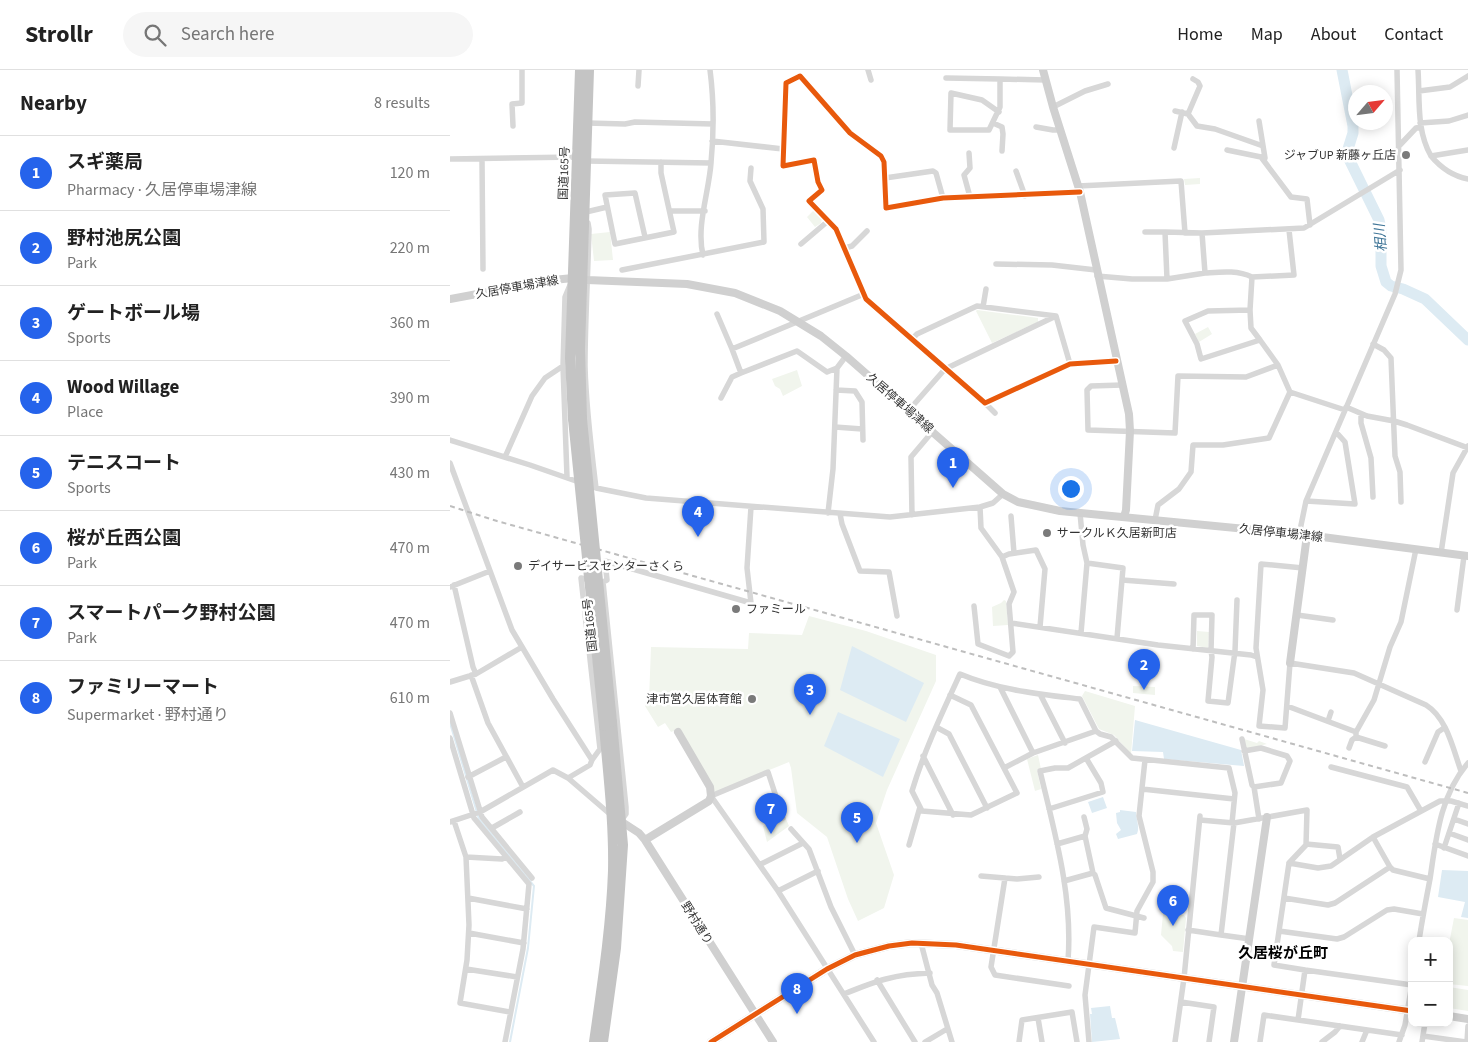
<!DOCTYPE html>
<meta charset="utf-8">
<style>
:root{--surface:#fff;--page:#f6f6f6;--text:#222;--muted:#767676;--line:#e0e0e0;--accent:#2563eb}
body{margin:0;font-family:"Source Sans 3","Noto Sans JP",sans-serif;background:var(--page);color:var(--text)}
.controls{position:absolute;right:15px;bottom:15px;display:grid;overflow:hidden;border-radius:10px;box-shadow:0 2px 12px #0003}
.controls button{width:45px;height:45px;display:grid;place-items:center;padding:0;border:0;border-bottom:1px solid var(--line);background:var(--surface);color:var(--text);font:25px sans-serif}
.compass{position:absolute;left:898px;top:15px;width:45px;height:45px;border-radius:50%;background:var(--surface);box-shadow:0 2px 12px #0003;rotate:62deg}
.you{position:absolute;left:620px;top:418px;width:18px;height:18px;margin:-12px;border:4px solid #fff;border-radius:50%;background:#1a73e8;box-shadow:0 0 0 8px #1a73e833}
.badge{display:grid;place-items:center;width:32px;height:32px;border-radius:50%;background:var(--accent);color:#fff;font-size:16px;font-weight:700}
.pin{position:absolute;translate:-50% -41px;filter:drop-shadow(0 1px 2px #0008)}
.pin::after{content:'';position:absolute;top:26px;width:18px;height:15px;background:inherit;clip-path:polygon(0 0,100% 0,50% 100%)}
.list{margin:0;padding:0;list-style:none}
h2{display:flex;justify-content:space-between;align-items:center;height:65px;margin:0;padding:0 20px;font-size:21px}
h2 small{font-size:16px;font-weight:400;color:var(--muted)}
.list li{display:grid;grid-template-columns:32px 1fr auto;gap:15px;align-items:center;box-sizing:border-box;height:75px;padding:0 20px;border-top:1px solid var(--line)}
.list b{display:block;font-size:19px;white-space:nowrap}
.list p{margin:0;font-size:16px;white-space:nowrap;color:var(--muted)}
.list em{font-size:16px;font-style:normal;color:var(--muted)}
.icon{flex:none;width:28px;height:28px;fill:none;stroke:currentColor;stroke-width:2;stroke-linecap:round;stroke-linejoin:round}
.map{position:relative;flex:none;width:1018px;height:972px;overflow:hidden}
header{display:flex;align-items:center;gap:30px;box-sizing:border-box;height:70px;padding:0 25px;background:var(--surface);border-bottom:1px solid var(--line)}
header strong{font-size:24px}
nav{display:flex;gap:28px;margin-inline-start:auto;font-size:18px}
.search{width:350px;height:45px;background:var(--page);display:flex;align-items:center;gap:12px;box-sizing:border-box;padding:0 18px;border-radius:28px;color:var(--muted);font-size:19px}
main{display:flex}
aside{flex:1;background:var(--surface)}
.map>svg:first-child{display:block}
.green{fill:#f1f5ed}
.water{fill:#ddebf3}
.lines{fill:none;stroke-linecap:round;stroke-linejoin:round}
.stream{stroke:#ddebf3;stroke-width:2}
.river{stroke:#ddebf3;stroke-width:11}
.street{stroke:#d7d7d7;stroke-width:5.5}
.secondary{stroke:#d0d0d0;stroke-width:8}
.highway{stroke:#c4c4c4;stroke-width:10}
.rail{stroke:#bebebe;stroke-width:2;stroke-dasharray:5 4;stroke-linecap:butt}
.highway-bridge{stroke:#c4c4c4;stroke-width:10}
.cycleway-casing{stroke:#fff;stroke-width:8}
.cycleway{stroke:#e8590c;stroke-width:5}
.poi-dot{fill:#7a7a7a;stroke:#fff;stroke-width:2}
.labels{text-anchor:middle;stroke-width:5;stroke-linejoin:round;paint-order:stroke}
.poi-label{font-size:12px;fill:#333;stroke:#fff;text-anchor:start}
.street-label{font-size:12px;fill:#333;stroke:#fff}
.water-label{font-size:14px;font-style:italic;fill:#3f7597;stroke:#fff}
.quarter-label{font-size:15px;font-weight:bold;fill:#000;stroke:#fff}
</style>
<header>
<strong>Strollr</strong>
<div class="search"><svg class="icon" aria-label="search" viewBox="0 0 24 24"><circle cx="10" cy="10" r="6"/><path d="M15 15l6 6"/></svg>Search here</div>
<nav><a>Home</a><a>Map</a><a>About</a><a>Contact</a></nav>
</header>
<main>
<aside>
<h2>Nearby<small>8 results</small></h2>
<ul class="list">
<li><span class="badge">1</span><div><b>スギ薬局</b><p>Pharmacy · 久居停車場津線</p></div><em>120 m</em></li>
<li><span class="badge">2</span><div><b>野村池尻公園</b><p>Park</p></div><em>220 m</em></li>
<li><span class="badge">3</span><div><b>ゲートボール場</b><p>Sports</p></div><em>360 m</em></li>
<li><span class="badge">4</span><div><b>Wood Willage</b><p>Place</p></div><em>390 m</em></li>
<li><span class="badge">5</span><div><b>テニスコート</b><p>Sports</p></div><em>430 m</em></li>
<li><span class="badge">6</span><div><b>桜が丘西公園</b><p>Park</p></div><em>470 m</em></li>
<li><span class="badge">7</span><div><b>スマートパーク野村公園</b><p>Park</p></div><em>470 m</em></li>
<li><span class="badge">8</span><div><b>ファミリーマート</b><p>Supermarket · 野村通り</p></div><em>610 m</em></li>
</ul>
</aside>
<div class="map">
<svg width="1018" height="972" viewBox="0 0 1018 972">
<rect width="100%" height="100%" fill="#fff"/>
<path class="green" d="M750 108V114L735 115 734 109Z
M364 140 372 149 371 153 365 157 357 147Z
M160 162 163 190 144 191 141 164Z
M527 240 588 248V252L542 273 526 241Z
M758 257 762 264 749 272 745 264Z
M347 300 352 316 333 326 330 319 325 316 322 309Z
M554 530 556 531 558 555 543 556 542 537 551 533Z
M359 546 416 561 486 585V611L437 720 426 753 444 805 434 838 408 851 398 829 377 767 347 743 341 698 339 692 265 722 231 660 229 659 221 662 215 653 208 657 195 636 199 630 201 577 298 579 299 563 352 565Z
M747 561 759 562 758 578 747 576Z
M683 616 705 617V625L683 623Z
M635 621 685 636 681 684 664 665 649 659 632 626Z
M794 669 807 673 809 671 817 674 796 679Z
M588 685 591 699 587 700 591 719 585 721 577 689Z
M336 749 339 756 317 772 313 756Z
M713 844 734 845 736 848 733 882 723 881 722 876 711 865Z
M1004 848 1018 850V916L999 914V874Z
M999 917 1018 920V941L999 938Z"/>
<path class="water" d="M402 576 474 613 456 652 390 620Z
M388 642 450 669 433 707 374 676Z
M685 650 791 680 794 696 714 689 713 682 682 681Z
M653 727 657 738 642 743 638 732Z
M670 740 686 742C686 749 690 757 687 764L668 769 666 764 671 760 667 753 666 743 670 742Z
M992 800 1018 801V848L1011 847 1015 832 988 827Z
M660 936 662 948H665L670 969 642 972 640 944H642L641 938Z"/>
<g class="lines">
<path class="stream" d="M0 653 29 749 84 816 78 878 60 972"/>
<path class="river" d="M892 0 903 56V63L898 79 899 89 929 150 931 159V196L936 212 941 216 953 219 975 229 1018 270"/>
<path class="street" d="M418 0 421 10
M968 0C970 29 966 60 981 86L1018 80
M496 8 550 9
M188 16 189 0
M969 21 1000 17 1018 6
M603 37 635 21 658 14
M725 41 738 44 747 56 765 59 813 76
M549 42 532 30 501 23 500 60H539L550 37V9L596 10
M738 44 750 16 748 12 743 9
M809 51 815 88 814 91
M137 53 175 54 185 52 263 54
M543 53 552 57 553 64 552 81
M970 53 999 51 1018 45
M63 56 62 34 72 33V0
M586 57 603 60H611
M262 71 333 79
M949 76 966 58 971 57
M724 78 732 42
M777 80 811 87 841 127 857 129 860 155
M519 83 520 98 514 105 520 127
M981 86C991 98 1002 106 1018 109
M0 89 127 87
M32 90 33 199
M136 91 261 93
M566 101 575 126
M435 108 483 101 486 103 493 128
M628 116 731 111 735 163
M630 122 493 128 436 138 434 92 431 86 400 63 350 6 336 13 333 96 364 90 368 112 372 120 359 131 386 159 416 229 535 333 620 294 666 291
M220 141H255
M136 142 157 137
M138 153 139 159C138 205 135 251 135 296 136 337 141 377 146 418
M695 162H715
M195 167 185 123 155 125 165 174 224 162 211 103V92
M351 174 378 151
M395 178 402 176 417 161
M253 185C246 156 259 122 261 93 264 62 264 31 260 0
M546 194 602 195 646 200
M172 200 314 172 313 139 300 111 301 98
M755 203C771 202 787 200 802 207
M647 206 682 209H717L715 162 752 163 854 158 950 100
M717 209 755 203 752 163
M533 237 536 219
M800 240 801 258 810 270
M267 244 282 279 414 224
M462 269 467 264 527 236 606 246 620 294
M923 274 934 280 941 288 945 386 950 402 951 432
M282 279 291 303 347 281 377 302 387 298
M828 295 840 322 895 340
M672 315 641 316 637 320 638 360 725 363 728 306 796 307 828 295 810 270 751 289 747 274 735 251 758 241 800 240 802 207 844 205 839 160
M386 320 405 321 412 332 413 370
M271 328 282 307 291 303
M535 333 545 343
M896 337 917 346 944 351 957 355 1018 378
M459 340 495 299 606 246
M911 344V353L921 388 923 427
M385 357 412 359
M0 370 80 395 146 418 196 428 440 447 530 437 543 433 553 424
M55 387 82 326 95 308 113 296
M0 393 62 560 103 629 142 690 140 695 118 708
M117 407 113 296 115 227 120 215
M856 431 905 434 895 372 886 362
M378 443 383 399 387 298 396 286
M630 443 633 475 637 493 631 563
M390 444 392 454 410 501 439 502 447 546
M462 445 461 387 483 361
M561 446 564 483
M705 450 708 435 729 419 741 402 743 375H773L819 368 840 322
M849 465 856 431 945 224 951 200 947 0
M991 483 1003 403 1018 376
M552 487 559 484 586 480 595 499 590 557
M637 493 673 498 667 568
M853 498 811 494 806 578 813 620 809 656 835 658 840 593 904 603 976 635C997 648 1003 679 1011 701
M141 510 131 508 150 679 142 690
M672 510 724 514
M4 515 23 597 26 604
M0 517 40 501
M524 536 528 574 559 586 563 582 559 534 564 522 552 487 531 458 530 437
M1007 540 1014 486
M847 545 883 550
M561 553 708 575 801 585 807 587
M743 579 744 545H762L761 581 762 587 758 631 778 633 785 581 787 530
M21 605 38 653 73 717
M0 612 26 604 72 577
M550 617 583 683
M590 624 615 673
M500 625 521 635 567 723 521 745 472 741 462 721C474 681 492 643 510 604 548 620 589 624 630 629L646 661 650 664 661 667 682 688 779 698 785 723 782 753
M837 636 906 662
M0 643 32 747 82 808
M878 651 881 642
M486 657 499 664 537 738
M906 667 935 676
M0 668 24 748 79 814 73 879 55 972
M792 669 802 715 804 717
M899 678 902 670 906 667V662L924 630 940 577 951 552 966 479
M794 681 811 678 837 686 840 691 831 713 804 717 809 749
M473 686 503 745
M975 692 988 662 994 658
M881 697 957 717 971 741
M554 698 583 683 646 661
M18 707 56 687
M692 719 784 729
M599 739 653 722 651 713 636 688
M634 747 637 759 635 766 643 803 645 805 656 838 694 848
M333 748 318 702 261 726 328 821 424 972
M1004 749 1018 754
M750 750 784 753 857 740 856 775 839 793
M4 751 16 787 19 855 17 890 10 933 60 942
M171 751 176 744V737L153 512 157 510 155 491 301 533 297 498 301 437
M0 752 30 742 103 700 118 708 161 745
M42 758 70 742
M341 759 359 779 381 837 405 885
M999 763 1018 770
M607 774 635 766
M856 774 888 777 890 789
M985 774 1018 786
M459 775 470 737
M994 778 1009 733
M16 787 52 789 56 787
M311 794 353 773
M940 797 943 800 980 809
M531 806 567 809 589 807
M555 808 541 897 545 905 619 916
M614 811 643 803
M328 821 368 801
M18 828 77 839
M834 828 878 835 885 833 940 797 923 767
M738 860 771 865 784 753
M829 861 887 869 894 867 937 840 944 839 973 844
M19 863 74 873
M771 865 800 869
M969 871C972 850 976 830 980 809 986 769 990 725 1018 693
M471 873 482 915 487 923 502 972
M618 891C623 826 605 764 590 701L605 698H618L666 671
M16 899 67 907
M855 900 962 915
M427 910 465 972
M394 924C426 911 445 904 480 903
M731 932 764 937 759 972
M588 948 592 972
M848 950 855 900 824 895 839 793 868 798 881 796 923 767 990 731H1001L1018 736
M973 966 1016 972
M475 972 497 959
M569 972 572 950 622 942 627 972
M639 972 635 925 644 857 685 863 687 841 703 812V802L689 746 695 690
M725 972 734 908 750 746
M810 972 814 945 952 965
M872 972 885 962 890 956
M912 972 917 960
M949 972 955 955 962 914
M972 972 975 953
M1017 972 1018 956"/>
<path class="secondary" d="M593 0 603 37 630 122 679 344 680 361 676 440 674 447
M0 229 103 210 123 208 137 210 237 214 285 223 330 241 371 266 396 286 553 424 568 432 610 441 857 465 1018 486
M840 593 857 465
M169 750 189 763 195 770 323 972
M195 770 259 731 261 726 260 717 228 662
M999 946 1018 949
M261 972 377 899 405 885 439 876 462 873 506 875 962 941
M784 972 817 747"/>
<path class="highway" d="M123 349 120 288 130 0
M132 349 130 279 139 0
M144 972C152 915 161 858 163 801 164 752 158 704 154 656
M153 972 166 878 173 775 162 652"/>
<path class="rail" d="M0 436 47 451 1018 723"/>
<path class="highway-bridge" d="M123 349 154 656
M132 349 162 652"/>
<defs>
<path id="cycleway" d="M630 122 493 128 436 138 434 92 431 86 400 63 350 6 336 13 333 96 364 90 368 112 372 120 359 131 386 159 416 229 535 333 620 294 666 291
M261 972 377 899 405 885 439 876 462 873 506 875 962 941"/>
</defs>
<use href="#cycleway" class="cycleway-casing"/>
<use href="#cycleway" class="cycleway"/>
</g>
<g class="poi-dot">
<circle cx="956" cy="85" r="5"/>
<circle cx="597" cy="463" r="5"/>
<circle cx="68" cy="496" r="5"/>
<circle cx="286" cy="539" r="5"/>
<circle cx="302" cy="629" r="5"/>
</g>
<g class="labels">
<g class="poi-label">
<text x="946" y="89" text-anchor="end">ジャブUP 新藤ヶ丘店</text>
<text x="607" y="467">サークルＫ久居新町店</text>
<text x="78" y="500">デイサービスセンターさくら</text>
<text x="296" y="543">ファミール</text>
<text x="292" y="633" text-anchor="end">津市営久居体育館</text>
</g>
<g class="street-label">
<text transform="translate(114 103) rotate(-88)" y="4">国道165号</text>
<text transform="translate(67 217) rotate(-10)" y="4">久居停車場津線</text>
<text transform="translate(450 333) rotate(41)" y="4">久居停車場津線</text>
<text transform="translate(831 463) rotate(6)" y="4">久居停車場津線</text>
<text transform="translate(140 555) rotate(-96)" y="4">国道165号</text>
<text transform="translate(247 853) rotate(58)" y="4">野村通り</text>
</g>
<g class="water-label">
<text transform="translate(930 168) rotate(-95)" y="5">相川</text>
</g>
<g class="quarter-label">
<text x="833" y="888">久居桜が丘町</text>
</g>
</g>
</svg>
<div class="controls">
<button>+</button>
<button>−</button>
</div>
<svg class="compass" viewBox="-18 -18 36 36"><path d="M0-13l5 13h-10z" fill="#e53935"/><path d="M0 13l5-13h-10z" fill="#767676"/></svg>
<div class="you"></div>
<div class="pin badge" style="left:503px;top:418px">1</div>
<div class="pin badge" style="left:694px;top:620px">2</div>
<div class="pin badge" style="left:360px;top:645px">3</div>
<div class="pin badge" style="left:248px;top:467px">4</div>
<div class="pin badge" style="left:407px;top:773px">5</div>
<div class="pin badge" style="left:723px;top:856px">6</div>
<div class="pin badge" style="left:321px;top:764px">7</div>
<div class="pin badge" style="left:347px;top:944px">8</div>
</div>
</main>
